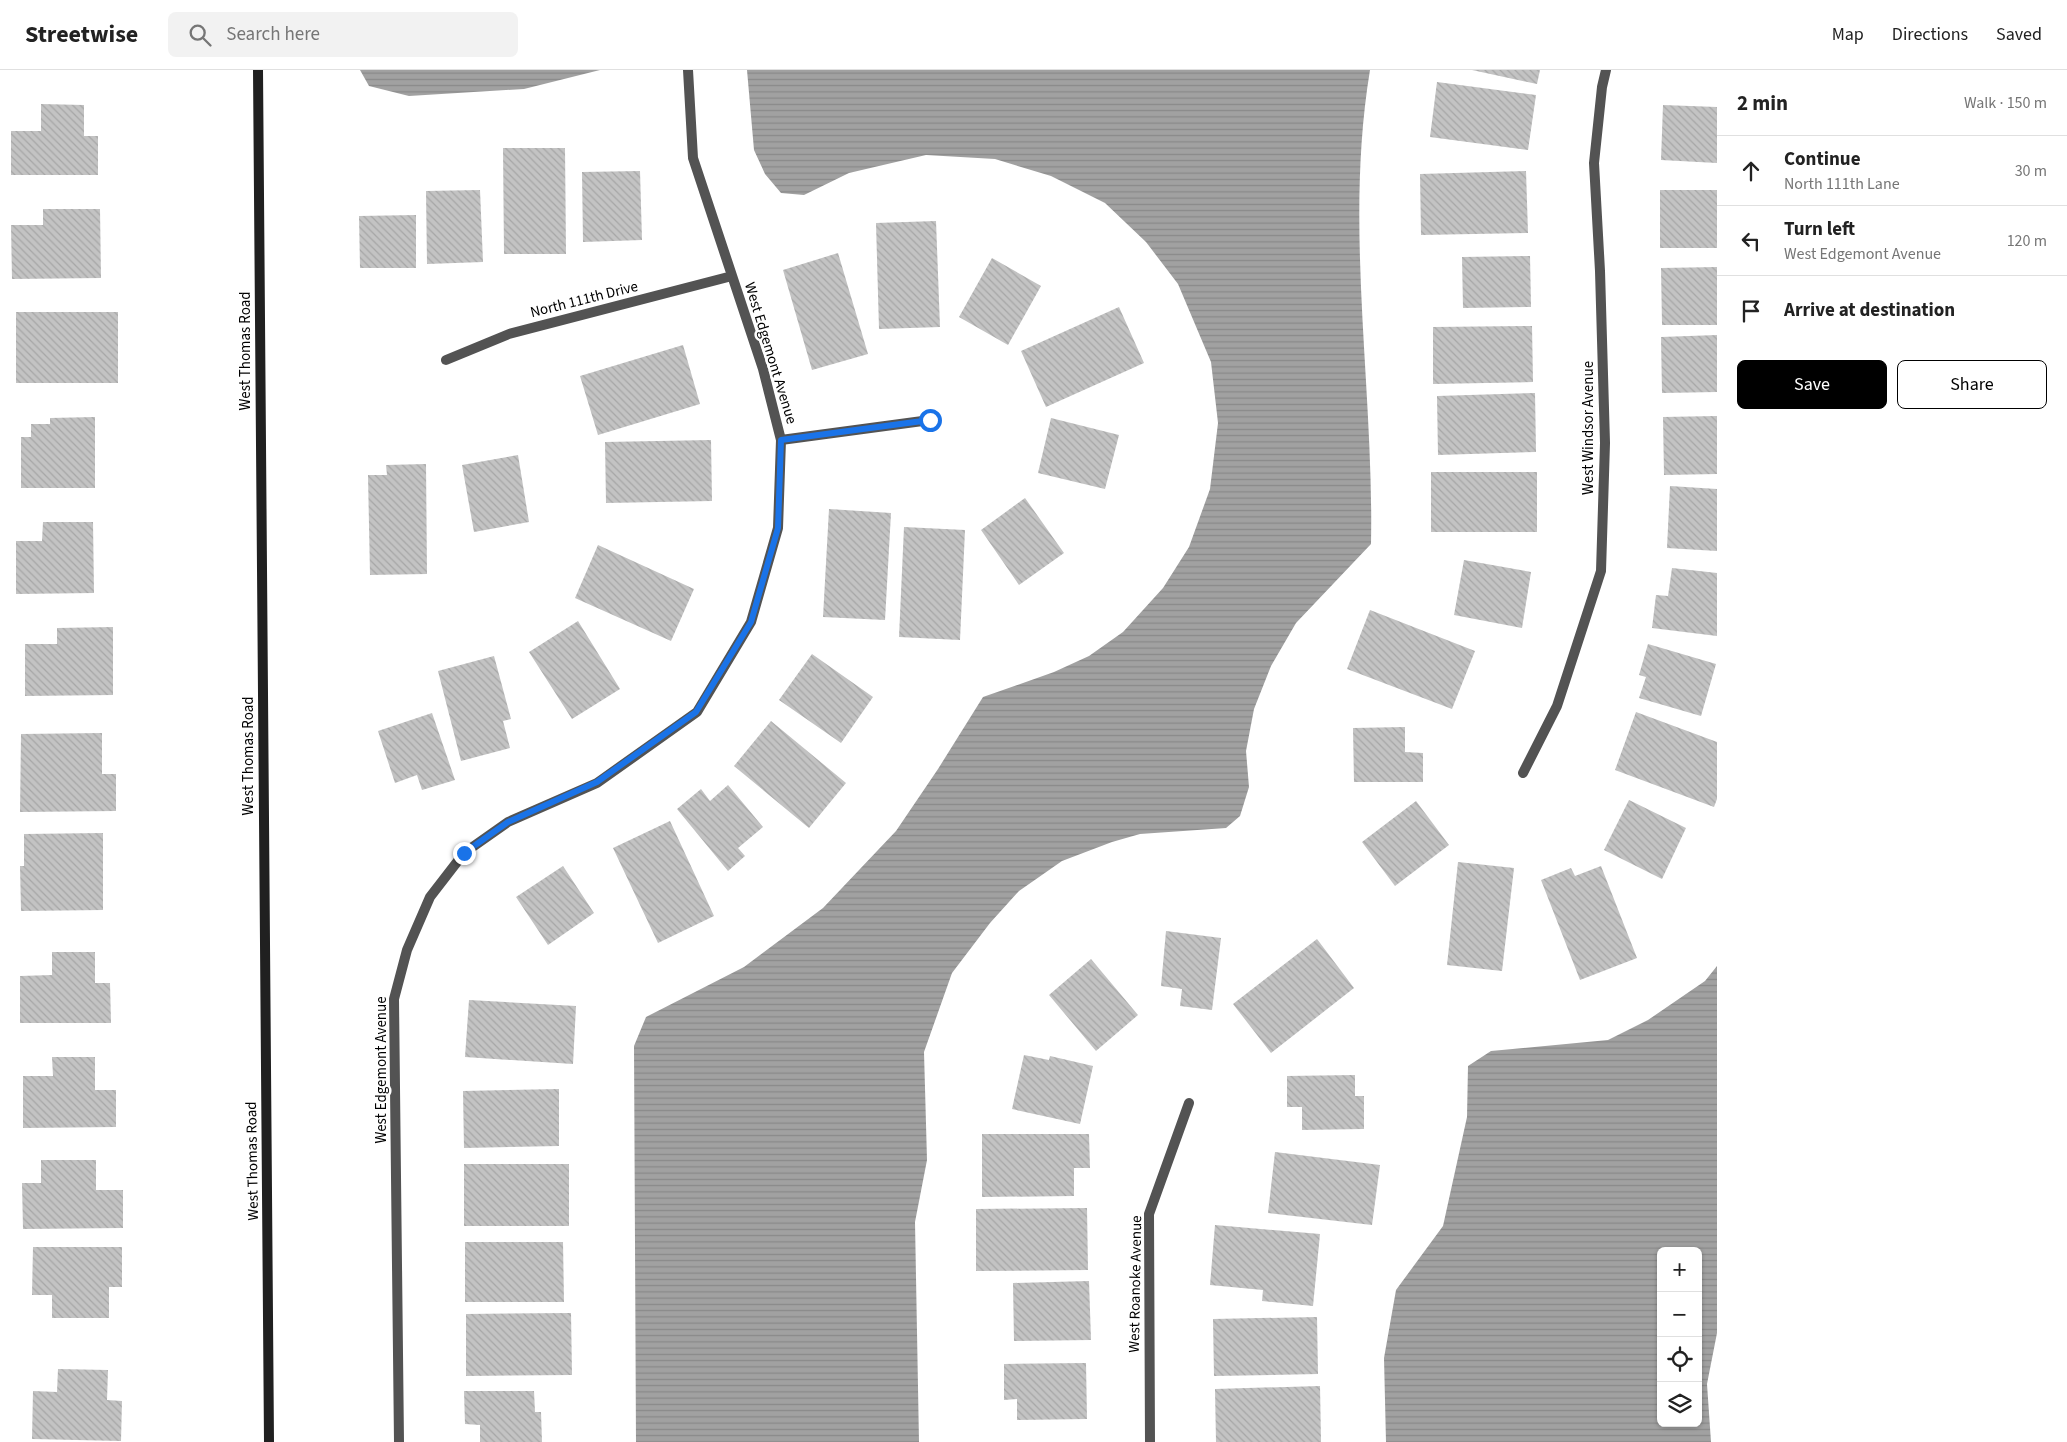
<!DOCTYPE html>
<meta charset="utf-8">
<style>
:root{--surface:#fff;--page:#f2f2f2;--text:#222;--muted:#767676;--line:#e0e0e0;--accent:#000}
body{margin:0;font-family:"Source Sans 3",sans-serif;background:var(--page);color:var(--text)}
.controls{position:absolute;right:15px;bottom:15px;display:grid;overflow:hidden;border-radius:8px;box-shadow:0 1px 4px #0004}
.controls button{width:45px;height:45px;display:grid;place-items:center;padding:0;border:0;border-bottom:1px solid var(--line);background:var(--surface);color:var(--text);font:25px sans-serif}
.stop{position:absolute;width:15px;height:15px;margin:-11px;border:4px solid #1a73e8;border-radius:50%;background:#fff}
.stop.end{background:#1a73e8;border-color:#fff;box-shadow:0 1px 5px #0008}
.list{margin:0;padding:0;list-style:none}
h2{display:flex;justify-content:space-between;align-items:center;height:65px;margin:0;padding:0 20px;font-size:21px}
h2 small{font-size:16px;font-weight:400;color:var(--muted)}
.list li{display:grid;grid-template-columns:32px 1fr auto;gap:15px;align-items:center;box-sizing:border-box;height:70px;padding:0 20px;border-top:1px solid var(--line)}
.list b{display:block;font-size:19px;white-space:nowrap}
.list p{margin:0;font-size:16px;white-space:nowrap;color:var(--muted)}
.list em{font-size:16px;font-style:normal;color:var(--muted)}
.actions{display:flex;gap:10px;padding:15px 20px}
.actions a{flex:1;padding:11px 0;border:1px solid var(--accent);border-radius:8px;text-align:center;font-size:18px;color:var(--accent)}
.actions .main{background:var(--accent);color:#fff}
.icon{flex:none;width:28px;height:28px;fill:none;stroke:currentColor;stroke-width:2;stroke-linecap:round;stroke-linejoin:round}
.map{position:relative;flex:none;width:1717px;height:1372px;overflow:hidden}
header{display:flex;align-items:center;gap:30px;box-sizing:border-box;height:70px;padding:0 25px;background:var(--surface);border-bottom:1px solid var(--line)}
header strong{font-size:24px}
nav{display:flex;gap:28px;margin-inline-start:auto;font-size:18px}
.search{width:350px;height:45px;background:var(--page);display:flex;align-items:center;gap:12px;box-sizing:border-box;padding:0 18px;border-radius:8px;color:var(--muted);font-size:19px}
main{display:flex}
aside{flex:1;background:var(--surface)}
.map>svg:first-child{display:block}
.water{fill:url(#water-rules);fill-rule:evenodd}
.building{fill:url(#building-back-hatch)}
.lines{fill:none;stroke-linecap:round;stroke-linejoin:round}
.street{stroke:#535353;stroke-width:10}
.secondary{stroke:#202020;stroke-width:10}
.route{stroke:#1a73e8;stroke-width:6}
.labels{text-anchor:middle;stroke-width:5;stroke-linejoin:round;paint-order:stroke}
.street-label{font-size:15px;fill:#000;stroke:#fff}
</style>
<header>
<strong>Streetwise</strong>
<div class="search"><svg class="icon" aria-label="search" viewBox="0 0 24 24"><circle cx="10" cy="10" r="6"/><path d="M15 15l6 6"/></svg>Search here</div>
<nav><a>Map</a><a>Directions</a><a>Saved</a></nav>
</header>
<main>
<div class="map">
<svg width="1717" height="1372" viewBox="0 0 1717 1372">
<defs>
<pattern id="water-rules" width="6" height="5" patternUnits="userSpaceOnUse" patternTransform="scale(1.25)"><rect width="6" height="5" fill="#a1a1a1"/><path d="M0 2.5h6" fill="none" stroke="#898989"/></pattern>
<pattern id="building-back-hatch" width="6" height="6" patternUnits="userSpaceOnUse" patternTransform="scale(1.25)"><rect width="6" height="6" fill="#c3c3c3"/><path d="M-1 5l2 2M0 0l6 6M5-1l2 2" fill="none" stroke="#a6a6a6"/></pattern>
</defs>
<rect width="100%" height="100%" fill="#fff"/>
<path class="water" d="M360 0H600L524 19 409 26 369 16Z
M747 0H1370C1344 157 1374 317 1371 474L1296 553 1271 596 1254 639 1246 681 1249 717 1240 746 1226 758 1140 764 1112 772 1062 791 1019 821 990 853 952 903 924 982 927 1090 915 1152 919 1372H636L634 976 646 947 744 897 823 838 896 761 938 699 983 627 1054 602 1089 586 1123 562 1163 518 1189 477 1210 419 1218 353 1211 292 1178 214 1146 172 1105 133 1051 106 995 89 926 85 849 103 804 125 781 123 765 104 754 80Z
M1717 896V1263L1707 1314 1711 1372H1386L1384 1288 1396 1220 1443 1156 1467 1047 1468 996 1491 981 1608 970 1648 950 1705 911ZM1661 1181H1698V1353H1661Z"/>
<path class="building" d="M1472 0H1540L1537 14Z
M1437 12 1536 25 1528 80 1430 67Z
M41 34 84 35V66H98V105H11V61H41Z
M1663 35 1717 37V93L1661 90Z
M503 78H565L566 184H504Z
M640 101 642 170 583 172 582 102Z
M1526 101 1528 163 1421 165 1420 104Z
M480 120 483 192 427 194 426 121Z
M1660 120H1717V178H1660Z
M43 139H100L101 208 12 209 11 155H43Z
M416 145V198H360L359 146Z
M936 151 940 257 879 259 876 153Z
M838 183 868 284 812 300 783 200Z
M1530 186 1531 237 1463 238 1462 187Z
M992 188 1041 216 1008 275 959 247Z
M1717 197V255H1662L1661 198Z
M1119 237 1144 293 1046 337 1021 281Z
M16 242H118V313H16Z
M1532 256 1533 312 1433 314V257Z
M1717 265V322L1662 323 1661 267Z
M683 275 700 334 598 365 580 306Z
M1535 323 1536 382 1438 385 1437 326Z
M1717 346V404L1664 405 1663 347Z
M95 347V418H21V367H31V354H50V348Z
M1051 348 1119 365 1105 419 1038 403Z
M711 370 712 431 606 433 605 372Z
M518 385 529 452 474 462 462 395Z
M426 394 427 504 370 505 368 405H387L386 395Z
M1431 402H1537V462H1431Z
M1670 416 1717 419V481L1667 478Z
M1025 428 1064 483 1019 515 981 460Z
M829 439 891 443 885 550 823 547Z
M43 452H93L94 523 16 524V471H42Z
M904 457 965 460 960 570 899 567Z
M598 475 694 519 671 571 575 528Z
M1464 490 1531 502 1522 558 1454 545Z
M1672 498 1717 503V566L1652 558 1656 525 1668 526Z
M1370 540 1475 581 1452 639 1347 599Z
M578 551 620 619 572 649 529 582Z
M113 557V625L25 626V574H57V558Z
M1648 574 1716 594 1701 646 1639 628 1646 607 1639 605Z
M812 584 873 627 841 673 779 630Z
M494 586 511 649 503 651 510 678 461 691 438 601Z
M1636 642 1717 672V729L1714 737 1615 700Z
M432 643 455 710 422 720 417 705 395 713 378 661Z
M771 651 846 713 809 758 734 696Z
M1405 657V682L1423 683V712H1354L1353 658Z
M102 663V704H116V741L20 742 21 664Z
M728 715 763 757 738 778 745 786 728 801 677 739 701 719 710 731Z
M1629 730 1686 758 1662 809 1604 780Z
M1416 731 1449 775 1395 816 1362 772Z
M670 751 714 846 658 873 613 778Z
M103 763V840L21 841 20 796H24V764Z
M1458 792 1514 798 1502 901 1447 895Z
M563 796 594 843 548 875 516 827Z
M1601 796 1637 888 1580 910 1541 810 1571 798 1575 806Z
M1166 861 1221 868 1212 940 1180 936 1182 919 1161 916Z
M1317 869 1354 918 1271 983 1233 934Z
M52 882H95V913H110L111 953H20V906L52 905Z
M1091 889 1138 945 1096 981 1049 925Z
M469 930 576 936 573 994 465 987Z
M1024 985 1049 990 1050 986 1093 996 1080 1054 1012 1039Z
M52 987H95V1020H116V1057L23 1058V1006H53Z
M1355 1005V1026H1364V1059L1302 1060V1037H1287V1006Z
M559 1019V1076L464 1078 463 1021Z
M982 1064H1089L1090 1098H1074V1126L982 1127Z
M1275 1082 1380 1095 1372 1155 1268 1143Z
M41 1090H96V1120H123V1158L23 1159 22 1113H41Z
M464 1094H569V1156H464Z
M1087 1138 1088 1200 976 1201V1139Z
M1215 1155 1320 1164 1313 1236 1262 1231 1263 1220 1210 1215Z
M465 1172H563L564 1232H465Z
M33 1177H122V1217H109V1248H52V1225H32Z
M1089 1211 1091 1270 1014 1271 1013 1213Z
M571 1243 572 1305 466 1306V1244Z
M1317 1247 1318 1304 1214 1306 1213 1249Z
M1086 1293 1087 1349 1017 1350V1329L1004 1330V1294Z
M58 1299 108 1300 107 1330 122 1331 121 1371 32 1369 33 1321 57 1322Z
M1320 1316 1321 1372H1216L1215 1319Z
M464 1321H534L535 1342H541L542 1372H480V1355L465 1354Z"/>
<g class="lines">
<path class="street" d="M446 290 509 264 732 206
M781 370 930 350
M1523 703 1557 636 1601 501 1605 373 1600 201 1594 93 1602 17 1606 0
M399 1372 394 929 407 880 430 827 464 783 508 752 597 713 697 642 751 552 778 458 781 370 763 299 693 88 688 0
M1150 1372 1149 1144 1189 1033"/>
<path class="secondary" d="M258 0 269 1372"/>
</g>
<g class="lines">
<path class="route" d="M464 783 508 752 597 712 696 642 751 552 778 458 781 370 930 350"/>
</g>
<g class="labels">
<g class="street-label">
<text transform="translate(584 229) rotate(-14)" y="5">North 111th Drive</text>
<text transform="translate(245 281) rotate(-90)" y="5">West Thomas Road</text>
<text transform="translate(771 283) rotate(73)" y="5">West Edgemont Avenue</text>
<text transform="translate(1588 358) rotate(-90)" y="5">West Windsor Avenue</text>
<text transform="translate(248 686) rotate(-90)" y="5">West Thomas Road</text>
<text transform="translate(381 1000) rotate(-90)" y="5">West Edgemont Avenue</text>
<text transform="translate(252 1091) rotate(-91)" y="5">West Thomas Road</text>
<text transform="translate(1135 1214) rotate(-89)" y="5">West Roanoke Avenue</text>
</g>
</g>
</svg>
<div class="controls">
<button>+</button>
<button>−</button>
<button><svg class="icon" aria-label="locate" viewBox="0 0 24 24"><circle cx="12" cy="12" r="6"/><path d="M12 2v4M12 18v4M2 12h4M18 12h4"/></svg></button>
<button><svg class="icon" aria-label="layers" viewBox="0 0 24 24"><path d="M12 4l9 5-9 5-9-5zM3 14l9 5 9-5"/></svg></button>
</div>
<div class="stop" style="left:930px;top:350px"></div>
<div class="stop end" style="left:464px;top:783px"></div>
</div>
<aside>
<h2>2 min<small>Walk · 150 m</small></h2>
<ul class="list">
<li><svg class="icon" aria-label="ahead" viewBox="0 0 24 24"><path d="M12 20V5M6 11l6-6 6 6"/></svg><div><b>Continue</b><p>North 111th Lane</p></div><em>30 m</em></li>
<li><svg class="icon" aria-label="left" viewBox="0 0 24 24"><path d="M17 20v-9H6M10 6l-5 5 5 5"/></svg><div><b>Turn left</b><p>West Edgemont Avenue</p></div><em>120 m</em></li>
<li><svg class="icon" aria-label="arrive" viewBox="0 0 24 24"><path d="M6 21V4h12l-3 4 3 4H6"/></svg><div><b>Arrive at destination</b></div></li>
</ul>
<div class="actions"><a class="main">Save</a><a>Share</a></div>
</aside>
</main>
